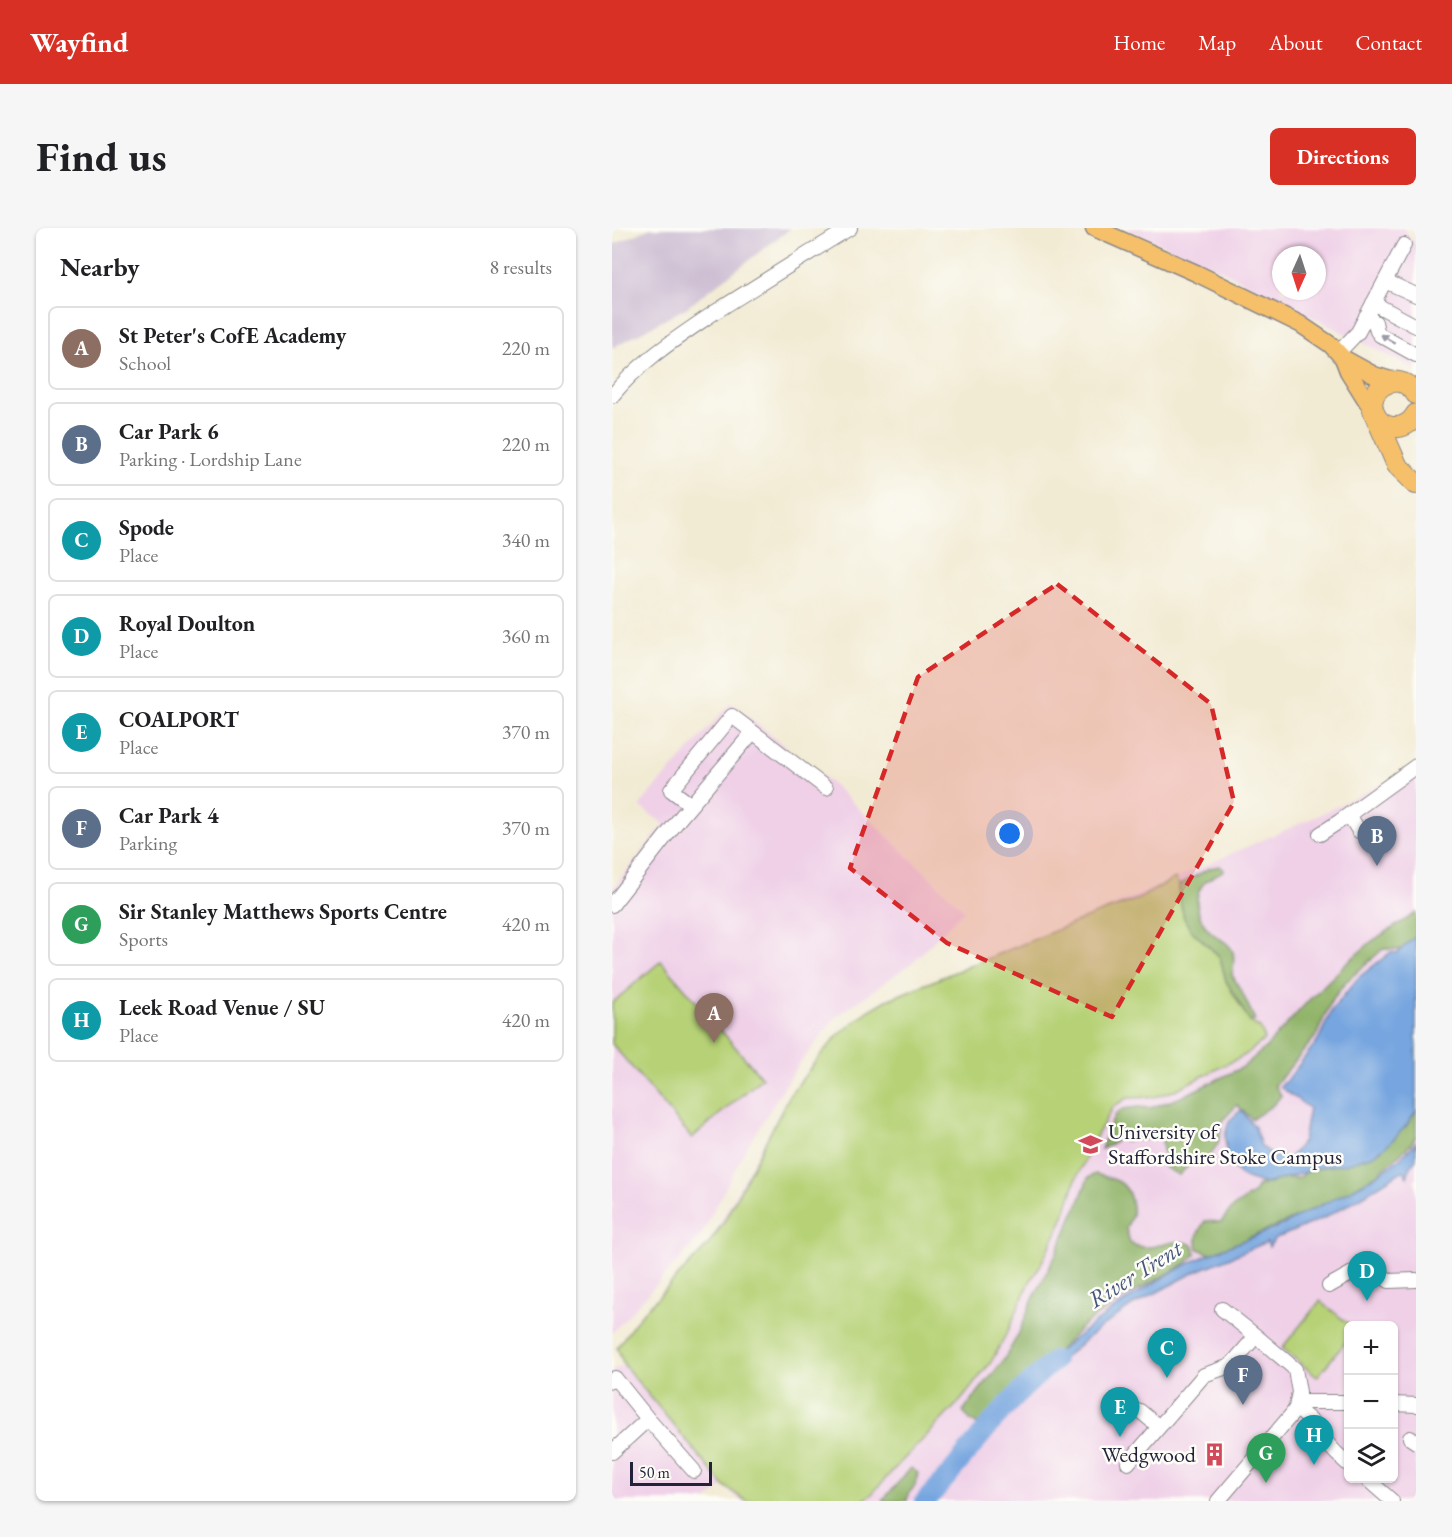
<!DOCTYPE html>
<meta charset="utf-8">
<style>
:root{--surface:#fff;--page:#f6f6f6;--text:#202124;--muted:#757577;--line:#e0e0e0;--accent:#d93025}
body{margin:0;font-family:"EB Garamond",serif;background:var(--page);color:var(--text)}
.controls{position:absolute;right:18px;bottom:18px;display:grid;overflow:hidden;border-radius:9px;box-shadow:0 2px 4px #0004}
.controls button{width:54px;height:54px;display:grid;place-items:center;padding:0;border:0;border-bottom:2px solid var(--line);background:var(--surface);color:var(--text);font:30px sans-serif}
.compass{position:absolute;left:660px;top:18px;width:54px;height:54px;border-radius:50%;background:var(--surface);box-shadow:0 2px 4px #0004;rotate:183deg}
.scale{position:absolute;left:18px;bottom:15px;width:82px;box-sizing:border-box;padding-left:6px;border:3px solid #22223b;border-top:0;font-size:16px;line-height:21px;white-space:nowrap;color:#22223b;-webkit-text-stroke:4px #fdfcf7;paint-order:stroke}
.you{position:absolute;left:398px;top:606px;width:21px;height:21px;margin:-15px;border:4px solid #fff;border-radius:50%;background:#1a73e8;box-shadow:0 0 0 9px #1a73e833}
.badge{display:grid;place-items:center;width:39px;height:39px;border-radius:50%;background:var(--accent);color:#fff;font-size:20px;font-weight:700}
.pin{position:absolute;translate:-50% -50px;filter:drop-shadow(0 2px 3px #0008)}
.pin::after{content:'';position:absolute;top:32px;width:21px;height:18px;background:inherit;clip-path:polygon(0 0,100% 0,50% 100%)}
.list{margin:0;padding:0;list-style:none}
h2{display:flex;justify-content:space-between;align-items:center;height:78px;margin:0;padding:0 24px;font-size:26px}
h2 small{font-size:20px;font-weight:400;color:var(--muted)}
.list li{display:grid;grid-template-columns:39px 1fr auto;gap:18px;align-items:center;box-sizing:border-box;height:84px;margin:0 12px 12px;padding:0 12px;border:2px solid var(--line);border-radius:9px}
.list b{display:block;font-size:22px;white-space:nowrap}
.list p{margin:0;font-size:20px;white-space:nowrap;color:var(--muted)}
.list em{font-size:20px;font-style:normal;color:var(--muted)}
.icon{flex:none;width:33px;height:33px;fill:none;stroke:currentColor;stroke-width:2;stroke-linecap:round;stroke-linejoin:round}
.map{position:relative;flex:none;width:804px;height:1273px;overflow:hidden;border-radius:9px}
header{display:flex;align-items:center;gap:36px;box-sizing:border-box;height:84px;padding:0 30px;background:var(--accent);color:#fff}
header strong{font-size:28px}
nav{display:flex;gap:33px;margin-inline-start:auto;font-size:21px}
.intro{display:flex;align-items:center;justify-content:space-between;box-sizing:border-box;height:144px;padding:0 36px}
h1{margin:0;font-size:42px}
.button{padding:15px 27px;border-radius:9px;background:var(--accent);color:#fff;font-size:21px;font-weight:700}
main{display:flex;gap:36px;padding:0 36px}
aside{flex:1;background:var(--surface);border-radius:9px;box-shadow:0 2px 4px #0004}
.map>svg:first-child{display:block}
.built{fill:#efd0e7;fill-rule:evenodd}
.industrial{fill:#cdbed3}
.green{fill:#b6d176;stroke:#6c7a58;stroke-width:1.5}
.forest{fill:#90b367;stroke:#596a51;stroke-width:1.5}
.water{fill:#76a5df;stroke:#4c648d;stroke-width:1.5}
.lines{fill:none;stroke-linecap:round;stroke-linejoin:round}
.river{stroke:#76a5df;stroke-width:20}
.minor-casing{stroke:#8a8688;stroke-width:16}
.major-casing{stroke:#8a8688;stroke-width:19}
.highway-casing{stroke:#8a8688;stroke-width:22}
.minor{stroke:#fff;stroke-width:14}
.major{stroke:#f6c06b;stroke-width:16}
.highway{stroke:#f6c06b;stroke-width:20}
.oneway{fill:#9c9ca7}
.marked{fill:#d62828;fill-opacity:0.2;stroke:#d62828;stroke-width:4.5;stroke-dasharray:12 8;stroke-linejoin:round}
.labels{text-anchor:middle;stroke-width:5;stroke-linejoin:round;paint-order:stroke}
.poi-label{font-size:22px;fill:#22223b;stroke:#fdfcf7;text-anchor:start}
.water-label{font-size:24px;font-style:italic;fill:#44567d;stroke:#fdfcf7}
</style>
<header>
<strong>Wayfind</strong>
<nav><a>Home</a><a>Map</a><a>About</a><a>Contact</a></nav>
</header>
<div class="intro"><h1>Find us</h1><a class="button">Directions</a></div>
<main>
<aside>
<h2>Nearby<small>8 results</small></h2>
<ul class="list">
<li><span class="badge" style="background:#8d6e63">A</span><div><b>St Peter's CofE Academy</b><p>School</p></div><em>220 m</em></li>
<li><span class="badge" style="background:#5c6f8a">B</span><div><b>Car Park 6</b><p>Parking · Lordship Lane</p></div><em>220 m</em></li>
<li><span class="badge" style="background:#0f9aa8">C</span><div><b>Spode</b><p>Place</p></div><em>340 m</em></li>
<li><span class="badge" style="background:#0f9aa8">D</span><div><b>Royal Doulton</b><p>Place</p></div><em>360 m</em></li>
<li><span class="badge" style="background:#0f9aa8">E</span><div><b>COALPORT</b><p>Place</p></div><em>370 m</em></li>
<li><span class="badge" style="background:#5c6f8a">F</span><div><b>Car Park 4</b><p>Parking</p></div><em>370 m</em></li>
<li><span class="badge" style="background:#2e9e5b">G</span><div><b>Sir Stanley Matthews Sports Centre</b><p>Sports</p></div><em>420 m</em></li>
<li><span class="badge" style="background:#0f9aa8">H</span><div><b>Leek Road Venue / SU</b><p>Place</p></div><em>420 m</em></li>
</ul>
</aside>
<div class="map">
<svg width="804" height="1273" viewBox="0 0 804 1273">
<rect width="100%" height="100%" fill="#fdfcf7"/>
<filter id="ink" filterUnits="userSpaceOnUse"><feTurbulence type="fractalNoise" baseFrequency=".0167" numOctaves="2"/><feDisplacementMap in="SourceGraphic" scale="12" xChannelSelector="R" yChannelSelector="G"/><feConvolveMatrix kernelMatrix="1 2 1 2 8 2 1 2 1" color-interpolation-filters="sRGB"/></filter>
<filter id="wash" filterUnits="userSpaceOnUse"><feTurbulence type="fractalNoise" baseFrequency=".008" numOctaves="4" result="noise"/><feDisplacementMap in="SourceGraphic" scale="24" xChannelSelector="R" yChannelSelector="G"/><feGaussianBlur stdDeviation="1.35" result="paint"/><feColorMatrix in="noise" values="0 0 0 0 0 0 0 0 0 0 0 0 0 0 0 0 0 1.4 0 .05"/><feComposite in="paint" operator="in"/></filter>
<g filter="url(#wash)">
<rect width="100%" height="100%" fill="#f2ebd4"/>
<path class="built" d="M512 0H791L804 17V142L611 43ZM669 27H705V63H669Z
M119 475 223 558 352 682 301 734 224 789 184 840 133 922 88 1009 0 1105V662L52 596 27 578Z
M804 539V950L801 954 804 956V1273H129L111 1258 94 1273H0V1142L12 1137 95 1236 5 1119 47 1068 96 1017 178 867 226 807 256 783 481 687 707 587ZM736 1098H782V1250H736Z"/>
<path class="industrial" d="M39 0H179L74 80 0 120V17Z"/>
<path class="green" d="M563 650 567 657V669L572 690 578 701 608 729 614 753 638 794 648 800 653 811 633 827 561 863 542 869 515 870 501 879 484 909 464 951 451 991 428 1038 416 1057 397 1101 379 1134 350 1171 285 1238 259 1267 250 1273H134L111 1257 12 1137 5 1119 28 1088 96 1017 111 995 178 867 204 833 226 807 256 783 275 772 481 687 526 671Z
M49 733 150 850 80 910 0 816V775Z
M708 1073 738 1097 736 1098V1111L705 1149 670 1120Z"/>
<path class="forest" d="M608 638 612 642C607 646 597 650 592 655 579 671 586 693 600 705 608 712 617 714 621 724 623 732 621 740 620 747L629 762 643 792 638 794 614 753 608 729 578 701 572 690 567 669V657L598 640Z
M804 685V722L771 721 735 753 720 772 704 808 663 857 669 868 661 877 640 891 625 877 611 892 606 915 596 931 581 933 567 947 552 939 550 909 512 913 508 909 498 917 489 921 497 899 504 886 511 881 526 879 538 880 567 870 631 839 654 819 698 771 737 733 760 713Z
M804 873V908L799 916 764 947 729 968 674 994 599 1026 586 1021C583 1008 586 1004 593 993L609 994 620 980 642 965 646 958 672 950H687L698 941Z
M483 946C502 951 515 952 519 973 522 986 520 988 514 1000L518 1015C540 1028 562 1005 582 1018L584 1026 573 1036 509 1071 472 1097 401 1169 377 1190 366 1197 358 1192 351 1183 391 1133 406 1107 420 1073 444 1026 467 974 476 950Z
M299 1240 306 1245 303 1258 296 1266 295 1273H270Z"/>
<path class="water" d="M804 708V883L795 897 777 916 762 927 733 936 711 939 653 956 629 948 615 932 613 908 617 893 629 882 643 899 649 918 662 928 678 930 691 913 697 880 668 859 677 850 706 812 720 782 746 750 779 724 785 725Z
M804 914V931L799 937 795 949 794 948 793 943H790L749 969 714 989 670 1008C663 1009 661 1013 657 1019L655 1014 585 1043 521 1077 484 1103 426 1152 420 1146C470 1103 517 1066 576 1036 608 1020 641 1010 673 996 679 993 684 989 689 987 710 977 730 967 750 956 770 944 789 932 804 914Z"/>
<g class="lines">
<path class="river" d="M313 1273C336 1250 356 1223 377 1198 396 1174 420 1152 443 1132"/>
</g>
</g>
<g filter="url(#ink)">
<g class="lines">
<defs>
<path id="minor" d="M773 53 804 67
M761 75 804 98
M754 88 763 94 765 103 768 107 804 127
M726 125 746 104 792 17
M0 168C27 134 65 110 100 86 146 57 192 28 238 0
M79 577 59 562 120 488 214 560
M737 587 747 603
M708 606 728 593 804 538
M0 677 68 590 141 504
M717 1058 742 1044 755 1043 769 1046 777 1053 804 1052
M610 1081 644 1108
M0 1153 3 1150 36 1191 82 1243
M782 1176 804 1177
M684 1180 705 1198 707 1206 724 1225 736 1236
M528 1183 547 1199
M798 1210 804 1214
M0 1224 36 1191
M516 1235 592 1147 618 1138 644 1108 683 1141 687 1164 685 1174
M754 1250 780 1273
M606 1273 680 1186 684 1180 685 1174H736"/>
<path id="major" d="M482 0 584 45 688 96 719 117 731 130 736 143 761 183
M731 130 762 147 782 153"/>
<path id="highway" d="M804 166C785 137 747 165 765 190 768 195 774 198 780 199 791 200 799 195 804 186
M764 189 785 237 804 256"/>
</defs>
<use href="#minor" class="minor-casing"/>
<use href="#major" class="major-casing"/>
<use href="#highway" class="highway-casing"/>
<use href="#minor" class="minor"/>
<use href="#major" class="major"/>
<use href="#highway" class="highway"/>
</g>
<defs><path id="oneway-solid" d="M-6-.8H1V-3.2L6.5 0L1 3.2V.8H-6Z" transform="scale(1.5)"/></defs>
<use class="oneway" href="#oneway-solid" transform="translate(776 111) rotate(-148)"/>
</g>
<path class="marked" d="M445 356 599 476 622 574 500 789 335 715 238 640 306 449Z"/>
<defs>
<symbol id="university-bare" viewBox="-9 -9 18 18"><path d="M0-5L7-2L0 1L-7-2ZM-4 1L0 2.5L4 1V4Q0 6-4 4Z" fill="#d1495b" stroke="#fdfcf7" stroke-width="2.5" paint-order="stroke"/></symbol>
<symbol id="building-bare" viewBox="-9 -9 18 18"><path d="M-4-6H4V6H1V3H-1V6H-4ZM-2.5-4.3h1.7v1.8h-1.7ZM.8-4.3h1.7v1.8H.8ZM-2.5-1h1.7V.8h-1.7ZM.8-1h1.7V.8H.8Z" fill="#d1495b" stroke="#fdfcf7" stroke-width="2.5" paint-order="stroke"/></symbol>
</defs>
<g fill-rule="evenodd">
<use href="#university-bare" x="462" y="900" width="33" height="33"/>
<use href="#building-bare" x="586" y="1210" width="33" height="33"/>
</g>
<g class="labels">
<g class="poi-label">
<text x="496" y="911">University of<tspan x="496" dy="25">Staffordshire Stoke Campus</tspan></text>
<text x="584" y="1234" text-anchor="end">Wedgwood</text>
</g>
<g class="water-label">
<text transform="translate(523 1046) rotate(-32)" y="8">River Trent</text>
</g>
</g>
</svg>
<div class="controls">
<button>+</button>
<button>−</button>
<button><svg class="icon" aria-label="layers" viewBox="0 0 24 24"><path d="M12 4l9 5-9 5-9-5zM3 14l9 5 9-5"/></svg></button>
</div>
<svg class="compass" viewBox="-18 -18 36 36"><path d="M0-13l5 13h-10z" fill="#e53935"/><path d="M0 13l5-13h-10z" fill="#757577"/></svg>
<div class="scale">50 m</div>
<div class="you"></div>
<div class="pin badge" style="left:102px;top:815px;background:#8d6e63">A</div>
<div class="pin badge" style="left:765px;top:638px;background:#5c6f8a">B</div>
<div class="pin badge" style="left:555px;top:1150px;background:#0f9aa8">C</div>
<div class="pin badge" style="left:755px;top:1073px;background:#0f9aa8">D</div>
<div class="pin badge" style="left:508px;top:1209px;background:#0f9aa8">E</div>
<div class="pin badge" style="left:631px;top:1177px;background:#5c6f8a">F</div>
<div class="pin badge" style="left:654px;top:1255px;background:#2e9e5b">G</div>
<div class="pin badge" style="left:702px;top:1237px;background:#0f9aa8">H</div>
</div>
</main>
